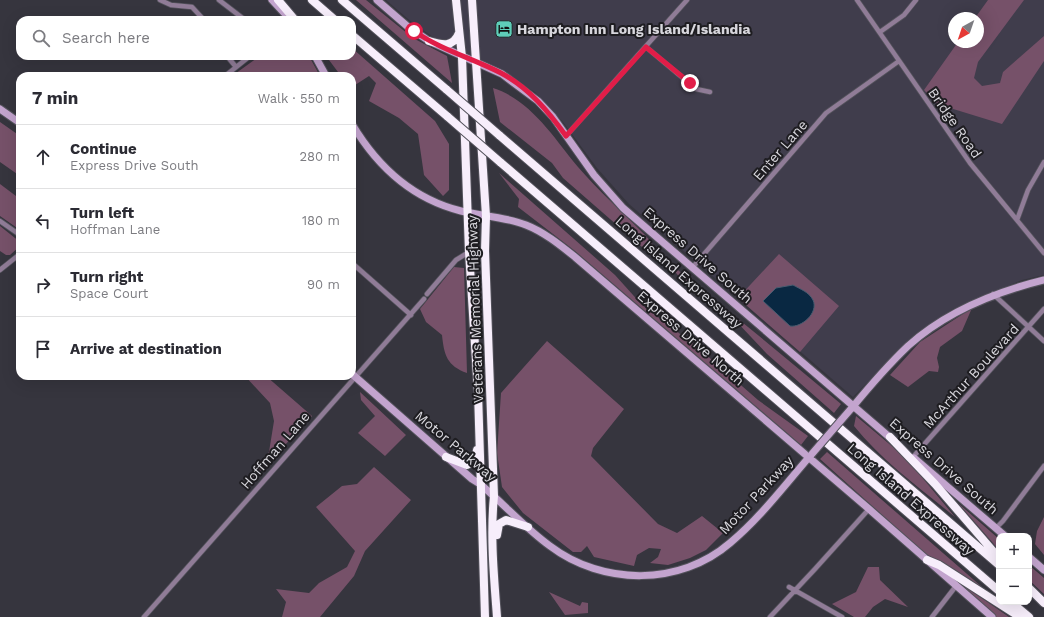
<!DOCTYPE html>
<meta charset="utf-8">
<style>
:root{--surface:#fff;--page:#f7f7f7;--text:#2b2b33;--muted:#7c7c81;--line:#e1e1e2}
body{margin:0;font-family:"Work Sans",sans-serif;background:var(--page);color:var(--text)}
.controls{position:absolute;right:12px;bottom:12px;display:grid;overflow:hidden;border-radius:8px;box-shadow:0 4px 16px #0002}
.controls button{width:36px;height:36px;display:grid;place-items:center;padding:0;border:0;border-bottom:1px solid var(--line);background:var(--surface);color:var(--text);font:20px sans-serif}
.compass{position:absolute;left:948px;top:12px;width:36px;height:36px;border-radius:50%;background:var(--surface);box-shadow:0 4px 16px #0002;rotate:220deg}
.stop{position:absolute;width:12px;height:12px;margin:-9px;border:3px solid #e11d48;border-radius:50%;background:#fff}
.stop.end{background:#e11d48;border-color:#fff;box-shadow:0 1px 4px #0008}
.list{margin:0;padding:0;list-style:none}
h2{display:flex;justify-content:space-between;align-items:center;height:52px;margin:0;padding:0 16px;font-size:17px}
h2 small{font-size:13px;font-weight:400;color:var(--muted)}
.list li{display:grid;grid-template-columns:26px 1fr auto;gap:12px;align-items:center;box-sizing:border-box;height:64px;padding:0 16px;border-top:1px solid var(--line)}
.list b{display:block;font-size:15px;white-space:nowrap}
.list p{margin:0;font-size:13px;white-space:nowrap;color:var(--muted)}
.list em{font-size:13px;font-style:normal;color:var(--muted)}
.icon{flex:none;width:22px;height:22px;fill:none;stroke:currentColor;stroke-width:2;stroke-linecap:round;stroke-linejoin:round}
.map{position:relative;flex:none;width:1044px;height:617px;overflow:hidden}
.search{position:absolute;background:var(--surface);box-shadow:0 4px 16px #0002;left:16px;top:16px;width:340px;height:44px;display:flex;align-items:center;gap:10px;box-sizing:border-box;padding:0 14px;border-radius:12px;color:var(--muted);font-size:15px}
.panel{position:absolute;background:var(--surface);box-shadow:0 4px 16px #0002;left:16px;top:72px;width:340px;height:308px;border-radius:12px}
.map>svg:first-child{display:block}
.built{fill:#403d4c;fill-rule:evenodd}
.green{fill:#765169}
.water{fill:#092842;stroke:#475c70}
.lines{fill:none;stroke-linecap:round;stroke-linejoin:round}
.street-casing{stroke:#53525b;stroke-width:6}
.secondary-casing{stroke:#53525b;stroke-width:9}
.highway-casing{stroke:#53525b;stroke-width:10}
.street{stroke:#907c97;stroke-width:4.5}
.secondary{stroke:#c3a4ce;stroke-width:7}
.highway{stroke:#f7eefb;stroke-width:8}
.secondary-bridge-casing{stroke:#53525b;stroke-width:9;stroke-linecap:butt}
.highway-bridge-casing{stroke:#53525b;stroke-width:10;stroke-linecap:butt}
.secondary-bridge{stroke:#c3a4ce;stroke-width:7}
.highway-bridge{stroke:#f7eefb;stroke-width:8}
.route{stroke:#e11d48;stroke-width:5}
.labels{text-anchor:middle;stroke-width:4;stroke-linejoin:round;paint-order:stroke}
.poi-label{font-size:14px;font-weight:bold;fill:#d8d7dd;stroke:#1e1d21;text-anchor:start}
.street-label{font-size:14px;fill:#d8d7dd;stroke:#1e1d21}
</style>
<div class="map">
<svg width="1044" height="617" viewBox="0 0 1044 617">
<rect width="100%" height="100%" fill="#36353e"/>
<path class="built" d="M386 0H1044V275L1022 280 953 309 909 340 853 397 629 204 597 168 563 122 535 92 503 74 453 50 415 25ZM954 18H978V42H954Z"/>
<path class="green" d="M356 0H366L413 38 447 56 452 83Z
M988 0H1024L978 62 974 78 982 86 1000 83 1003 72 1044 36V61L1002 124 937 104 924 90 958 42H978V18H975Z
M352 48 435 121 449 144V190L443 196 424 175 418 134 399 118 369 101 376 83 369 76 352 87V76H341L326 56H352Z
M260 56H309L320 76H232Z
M493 88C531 100 554 138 578 167 598 190 621 211 642 232 652 241 658 254 668 262 726 309 784 356 841 404L834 413 767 354 734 319 712 304 683 281 670 266 657 260 563 178 552 163 500 122Z
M0 122 20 136V176L0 162Z
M499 173 615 275 642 305 696 346 758 400 808 436 801 445 575 251 518 207 519 199Z
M0 184 20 199V230L0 216Z
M0 226 20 242V246L10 255H6L0 251Z
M779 254 839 306 800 352 738 298Z
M454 267 464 268 467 373C447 366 444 355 442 335L426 322 420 309Z
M972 308 962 331 940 347 937 358 939 367 938 372 929 371 908 387 890 375 920 342Z
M547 341 624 409 593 448 591 456 658 524 677 533 702 516 723 533 706 550 690 558 668 565 650 563 658 557 661 549 649 548 637 555 634 566 594 557 587 546 581 552H573L523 513 502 487 497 453 501 393Z
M245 376H266L312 416 256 476 246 484 269 452 274 421 270 403Z
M360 392 406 435 385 456 358 433 375 416 361 400Z
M856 416 906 458 955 517C921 489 882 461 854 426Z
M827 452 982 587 930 558 820 459Z
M374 467 411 500 365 551 354 576 320 617H282L286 602 276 589 309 593 319 583 347 567 355 551 316 507 342 486 357 484Z
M958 503 999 539V550Z
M1044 517V555L1035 544 1037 531Z
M1029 565 1044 578V594L1029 580Z
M868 567H879L880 580 908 607 885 599 873 607 865 617H854L832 604 856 592Z
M960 583 1009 617H996Z
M549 592 580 606 582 602 588 603V613L565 615Z"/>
<path class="water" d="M793 285C800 289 809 292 813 300 819 313 801 328 790 326L763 301 776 288Z"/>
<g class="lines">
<defs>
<path id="street" d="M160 0 171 5 192 7 204 20
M219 0 245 20
M857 0 970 163 1044 253
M880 32 904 15 916 0
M646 47 696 89 710 92
M227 56 236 67
M225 76 250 56
M566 136 687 0
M1017 220 1028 190 1044 162
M0 221 20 235
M352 263 411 315
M692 268 826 113 899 61
M0 270 20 254
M427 294 456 260 469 252
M993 294 1044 341
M913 457 1044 309
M996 528 1003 521 1044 466
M789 587 842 617
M144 617 424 299
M770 617 815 569 869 509
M932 617 956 586"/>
<path id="secondary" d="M272 0 284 13
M377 0 407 26 429 41 502 74 538 101 553 117 594 175 623 208 894 441
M315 56 326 76
M0 109 20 123
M352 124C377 166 413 199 461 211 482 216 506 217 526 225 544 232 560 245 575 257L869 509 992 617
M352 374 472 479 480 484C504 504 525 528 550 546 603 586 680 586 730 543 760 518 785 485 810 456
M851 409C869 387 888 365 908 346 947 311 995 292 1044 280
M914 458 1005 536
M1029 557 1044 570"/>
<path id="highway" d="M278 0 295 20
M312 0 335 20
M342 0 447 90
M456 0 462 57 469 252 478 392 485 617
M472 0 486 216 485 251 494 496C490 536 494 577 497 617
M352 35 448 117
M429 41C442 45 453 48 459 33
M499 135 999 565
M500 162 999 591
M890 437 935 484 999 558
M446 457 467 465 475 459 477 450
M497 535 499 524 506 520 528 527
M927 560 939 565 1020 617
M1029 588 1044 603
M1011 602 1029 617"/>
</defs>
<use href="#street" class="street-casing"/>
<use href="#secondary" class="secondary-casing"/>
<use href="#highway" class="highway-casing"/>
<use href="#street" class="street"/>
<use href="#secondary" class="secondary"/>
<use href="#highway" class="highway"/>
<defs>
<path id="secondary-bridge" d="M811 455 850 410"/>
<path id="highway-bridge" d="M447 90 499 135
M448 117 500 162"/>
</defs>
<use href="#secondary-bridge" class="secondary-bridge-casing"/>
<use href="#highway-bridge" class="highway-bridge-casing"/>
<use href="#secondary-bridge" class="secondary-bridge"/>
<use href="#highway-bridge" class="highway-bridge"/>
</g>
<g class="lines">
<path class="route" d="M414 31C441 50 472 58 501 73 529 88 548 111 566 136L646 47 690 83"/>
</g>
<defs>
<symbol id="hotel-square" viewBox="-11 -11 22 22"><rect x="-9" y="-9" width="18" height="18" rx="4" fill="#5eceb8" stroke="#1e1d21"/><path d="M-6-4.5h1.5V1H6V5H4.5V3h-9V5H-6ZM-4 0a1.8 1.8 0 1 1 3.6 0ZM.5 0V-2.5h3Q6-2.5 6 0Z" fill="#111"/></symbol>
</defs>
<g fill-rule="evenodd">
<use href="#hotel-square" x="494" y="19" width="20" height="20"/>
</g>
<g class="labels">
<g class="poi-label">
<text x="517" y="34">Hampton Inn Long Island/Islandia</text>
</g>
<g class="street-label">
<text transform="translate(955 123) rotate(55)" y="5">Bridge Road</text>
<text transform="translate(780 150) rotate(-49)" y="5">Enter Lane</text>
<text transform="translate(698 255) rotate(41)" y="5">Express Drive South</text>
<text transform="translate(679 272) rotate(41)" y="5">Long Island Expressway</text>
<text transform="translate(475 309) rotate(-92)" y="5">Veterans Memorial Highway</text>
<text transform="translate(691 338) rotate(41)" y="5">Express Drive North</text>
<text transform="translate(971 376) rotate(-48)" y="5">McArthur Boulevard</text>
<text transform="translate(456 446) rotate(40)" y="5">Motor Parkway</text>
<text transform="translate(275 450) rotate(-49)" y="5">Hoffman Lane</text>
<text transform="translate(944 466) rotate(41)" y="5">Express Drive South</text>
<text transform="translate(756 495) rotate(-47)" y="5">Motor Parkway</text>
<text transform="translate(911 499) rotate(41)" y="5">Long Island Expressway</text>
</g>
</g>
</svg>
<div class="controls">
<button>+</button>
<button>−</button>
</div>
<svg class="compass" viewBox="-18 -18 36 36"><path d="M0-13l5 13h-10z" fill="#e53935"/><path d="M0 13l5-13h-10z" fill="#7c7c81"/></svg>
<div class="stop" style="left:414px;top:31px"></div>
<div class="stop end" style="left:690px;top:83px"></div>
<div class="search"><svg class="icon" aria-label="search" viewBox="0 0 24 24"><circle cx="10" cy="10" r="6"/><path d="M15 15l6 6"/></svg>Search here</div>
<section class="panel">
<h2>7 min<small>Walk · 550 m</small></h2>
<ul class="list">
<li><svg class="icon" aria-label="ahead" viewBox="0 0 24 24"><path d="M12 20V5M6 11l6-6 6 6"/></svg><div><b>Continue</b><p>Express Drive South</p></div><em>280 m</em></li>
<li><svg class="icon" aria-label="left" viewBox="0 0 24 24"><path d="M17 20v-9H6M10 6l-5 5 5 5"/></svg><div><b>Turn left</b><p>Hoffman Lane</p></div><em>180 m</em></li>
<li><svg class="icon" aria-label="right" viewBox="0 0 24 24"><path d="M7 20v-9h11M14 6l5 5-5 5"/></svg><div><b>Turn right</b><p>Space Court</p></div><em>90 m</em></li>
<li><svg class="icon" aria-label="arrive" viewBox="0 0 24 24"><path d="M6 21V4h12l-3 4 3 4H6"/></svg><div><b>Arrive at destination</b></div></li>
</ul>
</section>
</div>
